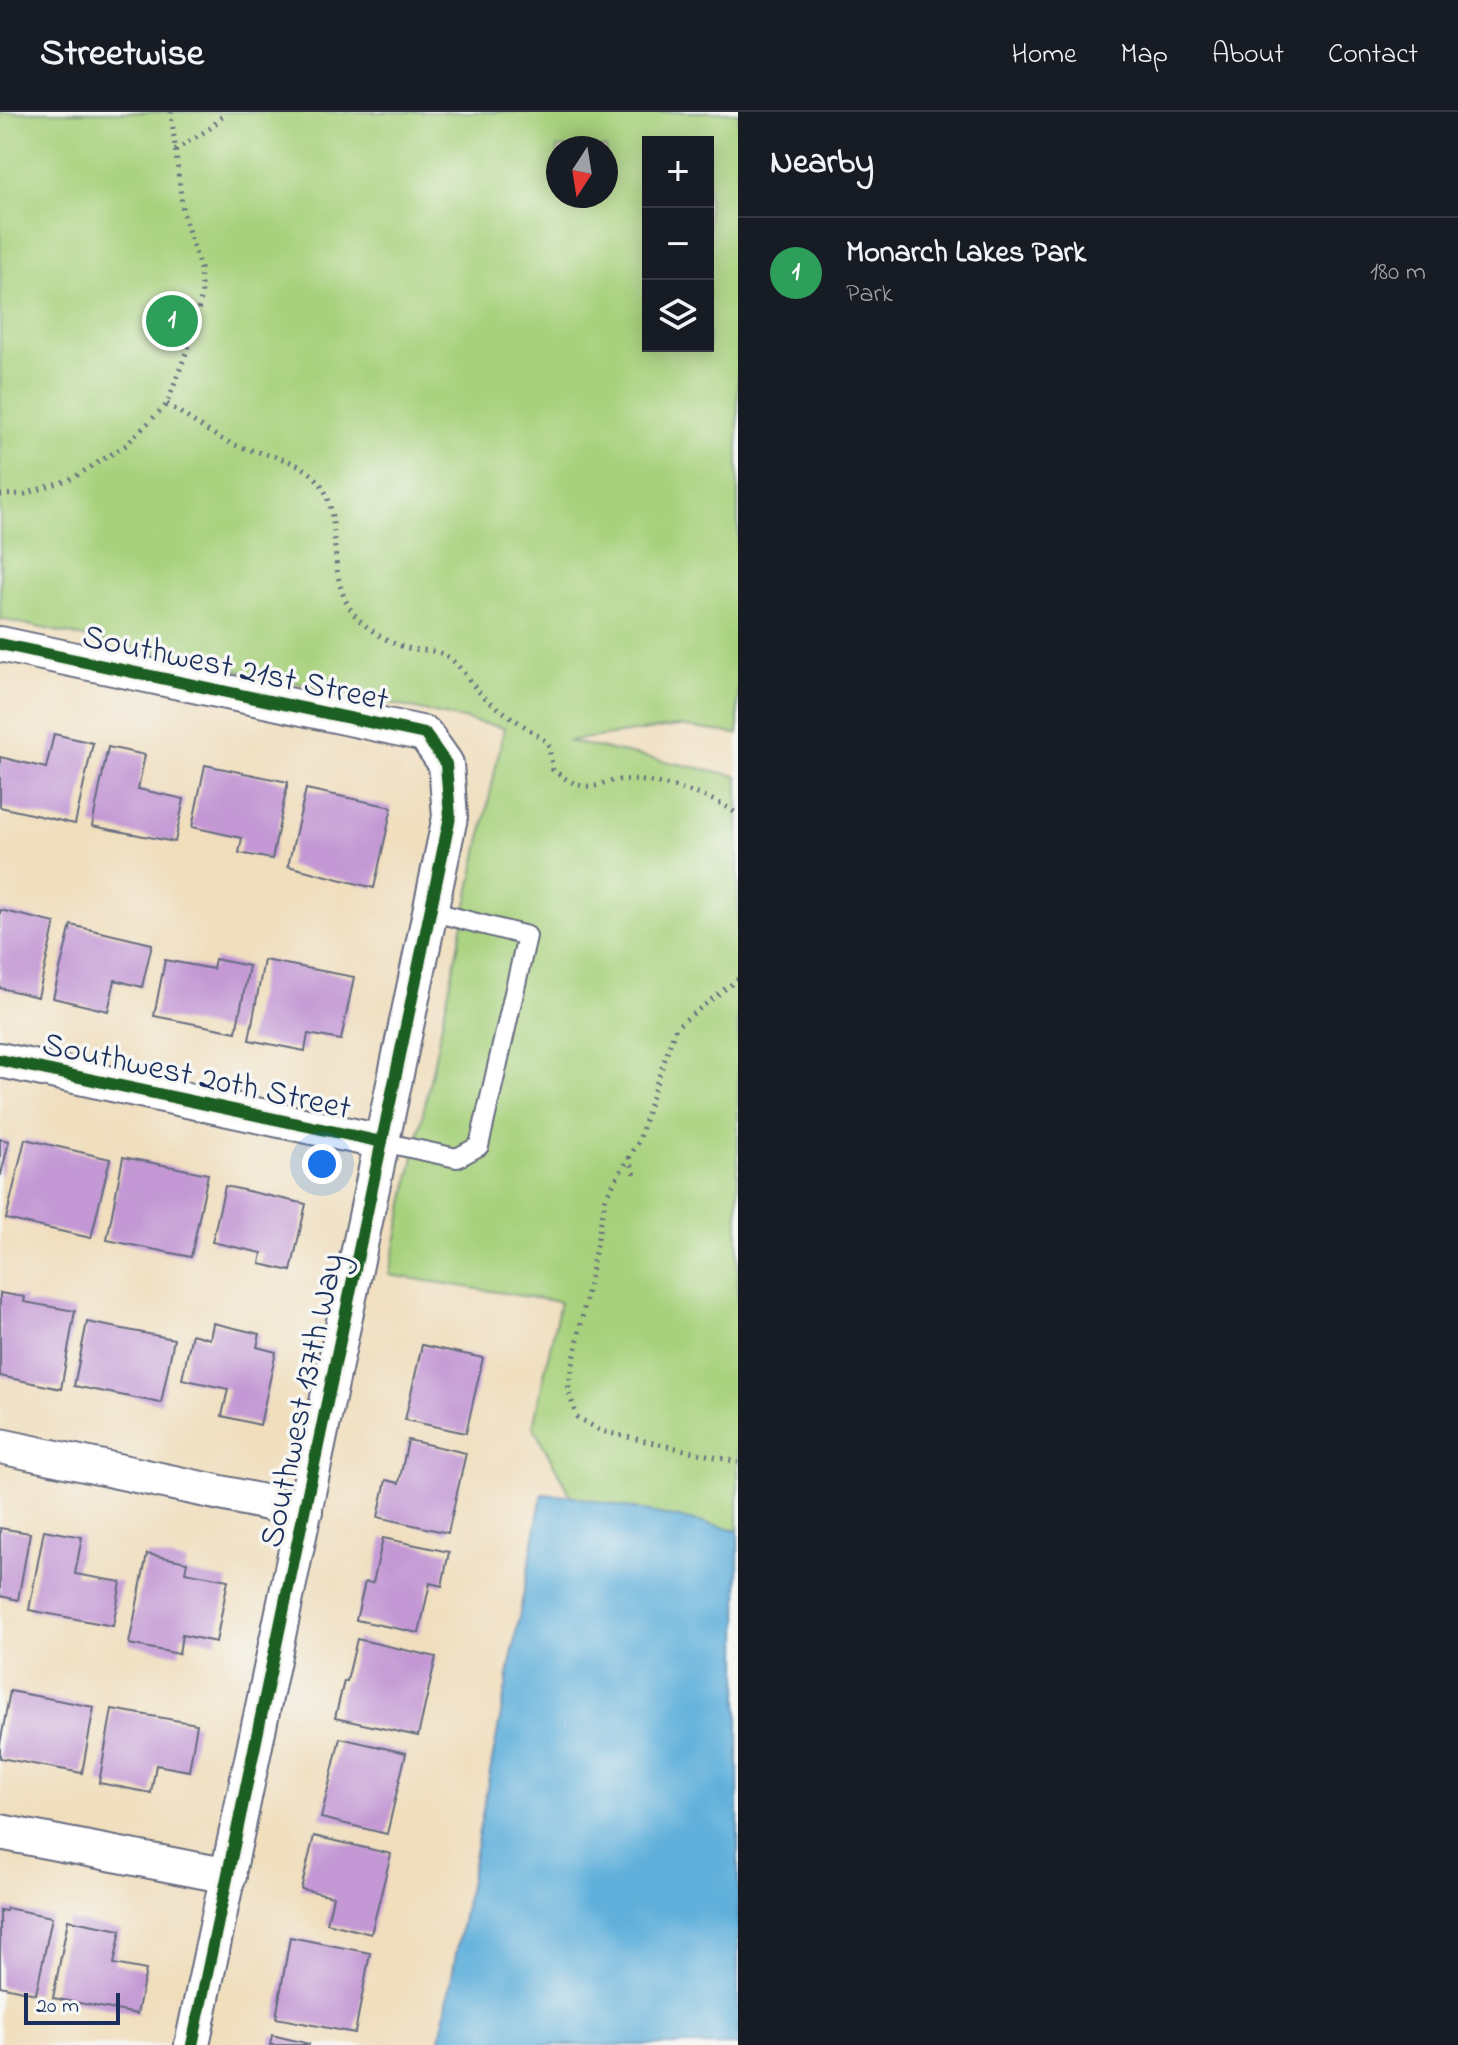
<!DOCTYPE html>
<meta charset="utf-8">
<style>
:root{--surface:#171b24;--page:#242831;--text:#f1f3f6;--muted:#9ea1a6;--line:#363941;--accent:#1f6fb2}
body{margin:0;font-family:"Indie Flower",sans-serif;background:var(--page);color:var(--text)}
.controls{position:absolute;right:24px;top:24px;display:grid;overflow:hidden;border-radius:0px;box-shadow:0 4px 20px #0003}
.controls button{width:72px;height:72px;display:grid;place-items:center;padding:0;border:0;border-bottom:2px solid var(--line);background:var(--surface);color:var(--text);font:40px sans-serif}
.compass{position:absolute;left:546px;top:24px;width:72px;height:72px;border-radius:50%;background:var(--surface);box-shadow:0 4px 20px #0003;rotate:192deg}
.scale{position:absolute;left:24px;bottom:20px;width:96px;box-sizing:border-box;padding-left:8px;border:4px solid #1b2f5e;border-top:0;font-size:22px;line-height:28px;white-space:nowrap;color:#1b2f5e;-webkit-text-stroke:6px #f6f6f2;paint-order:stroke}
.you{position:absolute;left:322px;top:1052px;width:28px;height:28px;margin:-20px;border:6px solid #fff;border-radius:50%;background:#1a73e8;box-shadow:0 0 0 12px #1a73e833}
.badge{display:grid;place-items:center;width:52px;height:52px;border-radius:50%;background:var(--accent);color:#fff;font-size:26px;font-weight:700}
.pin{position:absolute;translate:-50% -50%;border:4px solid #fff;box-shadow:0 2px 8px #0006}
.list{margin:0;padding:0;list-style:none}
h2{display:flex;justify-content:space-between;align-items:center;height:104px;margin:0;padding:0 32px;font-size:34px}
h2 small{font-size:26px;font-weight:400;color:var(--muted)}
.list li{display:grid;grid-template-columns:52px 1fr auto;gap:24px;align-items:center;box-sizing:border-box;height:112px;padding:0 32px;border-top:2px solid var(--line)}
.list b{display:block;font-size:30px;white-space:nowrap}
.list p{margin:0;font-size:26px;white-space:nowrap;color:var(--muted)}
.list em{font-size:26px;font-style:normal;color:var(--muted)}
.icon{flex:none;width:44px;height:44px;fill:none;stroke:currentColor;stroke-width:2;stroke-linecap:round;stroke-linejoin:round}
.map{position:relative;flex:none;width:738px;height:1933px;overflow:hidden}
header{display:flex;align-items:center;gap:48px;box-sizing:border-box;height:112px;padding:0 40px;background:var(--surface);border-bottom:2px solid var(--line)}
header strong{font-size:38px}
nav{display:flex;gap:44px;margin-inline-start:auto;font-size:28px}
main{display:flex}
aside{flex:1;background:var(--surface)}
.map>svg:first-child{display:block}
.green{fill:#a7d17c;stroke:#61806d;stroke-width:2;fill-rule:evenodd}
.water{fill:#61b0db;stroke:#3e709c;stroke-width:2}
.building{fill:#c398d4}
.lines{fill:none;stroke-linecap:round;stroke-linejoin:round}
.lane-casing{stroke:#666c7f;stroke-width:22}
.street-casing{stroke:#666c7f;stroke-width:38}
.path{stroke:#666c7f;stroke-width:5;stroke-dasharray:2 6;stroke-linecap:butt}
.lane{stroke:#fff;stroke-width:18}
.street{stroke:#fff;stroke-width:34}
.cycleway-casing{stroke:#f6f6f2;stroke-width:17}
.cycleway{stroke:#1b5e20;stroke-width:12}
.labels{text-anchor:middle;stroke-width:7;stroke-linejoin:round;paint-order:stroke}
.street-label{font-size:34px;fill:#1b2f5e;stroke:#f6f6f2}
</style>
<header>
<strong>Streetwise</strong>
<nav><a>Home</a><a>Map</a><a>About</a><a>Contact</a></nav>
</header>
<main>
<div class="map">
<svg width="738" height="1933" viewBox="0 0 738 1933">
<rect width="100%" height="100%" fill="#f6f6f2"/>
<filter id="ink" filterUnits="userSpaceOnUse"><feTurbulence type="fractalNoise" baseFrequency=".0125" numOctaves="2"/><feDisplacementMap in="SourceGraphic" scale="16" xChannelSelector="R" yChannelSelector="G"/><feConvolveMatrix kernelMatrix="1 2 1 2 8 2 1 2 1" color-interpolation-filters="sRGB"/></filter>
<filter id="wash" filterUnits="userSpaceOnUse"><feTurbulence type="fractalNoise" baseFrequency=".006" numOctaves="4" result="noise"/><feDisplacementMap in="SourceGraphic" scale="32" xChannelSelector="R" yChannelSelector="G"/><feGaussianBlur stdDeviation="1.8" result="paint"/><feColorMatrix in="noise" values="0 0 0 0 0 0 0 0 0 0 0 0 0 0 0 0 0 1.4 0 .05"/><feComposite in="paint" operator="in"/></filter>
<g filter="url(#wash)">
<rect width="100%" height="100%" fill="#f0debd"/>
<path class="green" d="M0 0H738V622L679 614 567 629 738 664V1418L571 1384 533 1314 560 1190 389 1163 504 616 0 507ZM648 30H708V234H648ZM558 36H606V84H558Z"/>
<path class="water" d="M542 1382 571 1384 738 1418V1933H439Z"/>
<g id="blocks">
<path class="building" d="M54 622 93 631 75 712 0 695V645L46 656Z
M108 635 145 643 138 677 184 687 175 730 92 714Z
M205 653 288 670 272 747 239 741 242 726 192 715Z
M306 677 392 695 374 776 288 754Z
M0 798 55 811 38 885 0 876Z
M71 813 152 832 142 875 115 868 108 899 53 886Z
M215 847 249 854 236 920 154 904 165 848 213 857Z
M264 848 354 865 341 928 308 922 305 939 249 928Z
M0 1027 9 1029 1 1063H0Z
M25 1027 110 1047 91 1126 6 1107Z
M123 1045 208 1062 191 1145 107 1128Z
M225 1074 306 1092 291 1159 260 1152 262 1141 212 1130Z
M0 1181 25 1185 24 1190 75 1199 61 1277 0 1264Z
M87 1210 174 1227 161 1291 74 1274Z
M213 1211 260 1222 257 1235 276 1240 260 1313 222 1304 228 1277 182 1267 192 1222 210 1227Z
M422 1233 483 1246 466 1321 405 1308Z
M408 1328 466 1341 448 1421 378 1405 386 1368 399 1371Z
M0 1416 30 1421 18 1488 0 1484Z
M44 1418 82 1425 75 1462 121 1470 113 1514 29 1498Z
M383 1426 449 1440 442 1474 430 1471 419 1521 356 1508 365 1470 373 1471Z
M147 1442 187 1450 185 1460 228 1468 216 1530 182 1523 179 1542 129 1532Z
M357 1527 436 1545 418 1624 335 1606 344 1569H347Z
M10 1579 94 1595 82 1661 0 1646V1632Z
M112 1597 197 1612 189 1659 156 1653 151 1681 99 1671Z
M340 1626 406 1641 387 1722 321 1706Z
M314 1724 391 1742 371 1822 327 1811 333 1784 301 1777Z
M7 1796 52 1805 36 1882 0 1874V1798L6 1799Z
M68 1808 121 1818 114 1852 146 1858 137 1902 53 1886Z
M290 1825 370 1841 355 1921 276 1906Z
M272 1923 309 1932V1933H270Z"/>
</g>
</g>
<g filter="url(#ink)">
<use href="#blocks" fill-opacity="0" stroke="#666c7f" stroke-width="2"/>
<g class="lines">
<defs>
<path id="lane" d="M382 1030 457 1046 479 1034 527 824 430 799"/>
<path id="street" d="M0 532 425 622 446 652 450 705 192 1933
M0 948 382 1030
M0 1334 305 1399
M0 1720 229 1764"/>
</defs>
<use href="#lane" class="lane-casing"/>
<use href="#street" class="street-casing"/>
<path class="path" d="M175 38 212 15 226 0
M167 292C186 304 204 318 224 328 260 347 315 341 329 390 339 426 329 470 354 502 365 516 387 530 404 535 416 539 429 537 440 541 458 548 467 567 479 580 499 599 526 614 548 631L553 658C566 667 577 676 593 674 601 674 609 668 618 668 648 665 716 683 738 703
M0 383 25 382 73 366 126 333 167 292 189 233 202 183 200 156 183 101 171 0
M738 867 676 915 651 987 639 1029 606 1084 568 1278 577 1305 601 1319 738 1350
M629 1045 635 1063"/>
<use href="#lane" class="lane"/>
<use href="#street" class="street"/>
<defs>
<path id="cycleway" d="M0 532 425 622 446 652 450 705 192 1933
M0 948 382 1030"/>
</defs>
<use href="#cycleway" class="cycleway-casing"/>
<use href="#cycleway" class="cycleway"/>
</g>
</g>
<g class="labels">
<g class="street-label">
<text transform="translate(236 554) rotate(12)" y="12">Southwest 21st Street</text>
<text transform="translate(197 962) rotate(12)" y="12">Southwest 20th Street</text>
<text transform="translate(300 1288) rotate(-78)" y="12">Southwest 137th Way</text>
</g>
</g>
</svg>
<div class="controls">
<button>+</button>
<button>−</button>
<button><svg class="icon" aria-label="layers" viewBox="0 0 24 24"><path d="M12 4l9 5-9 5-9-5zM3 14l9 5 9-5"/></svg></button>
</div>
<svg class="compass" viewBox="-18 -18 36 36"><path d="M0-13l5 13h-10z" fill="#e53935"/><path d="M0 13l5-13h-10z" fill="#9ea1a6"/></svg>
<div class="scale">20 m</div>
<div class="you"></div>
<div class="pin badge" style="left:172px;top:209px;background:#2e9e5b">1</div>
</div>
<aside>
<h2>Nearby<small></small></h2>
<ul class="list">
<li><span class="badge" style="background:#2e9e5b">1</span><div><b>Monarch Lakes Park</b><p>Park</p></div><em>180 m</em></li>
</ul>
</aside>
</main>
